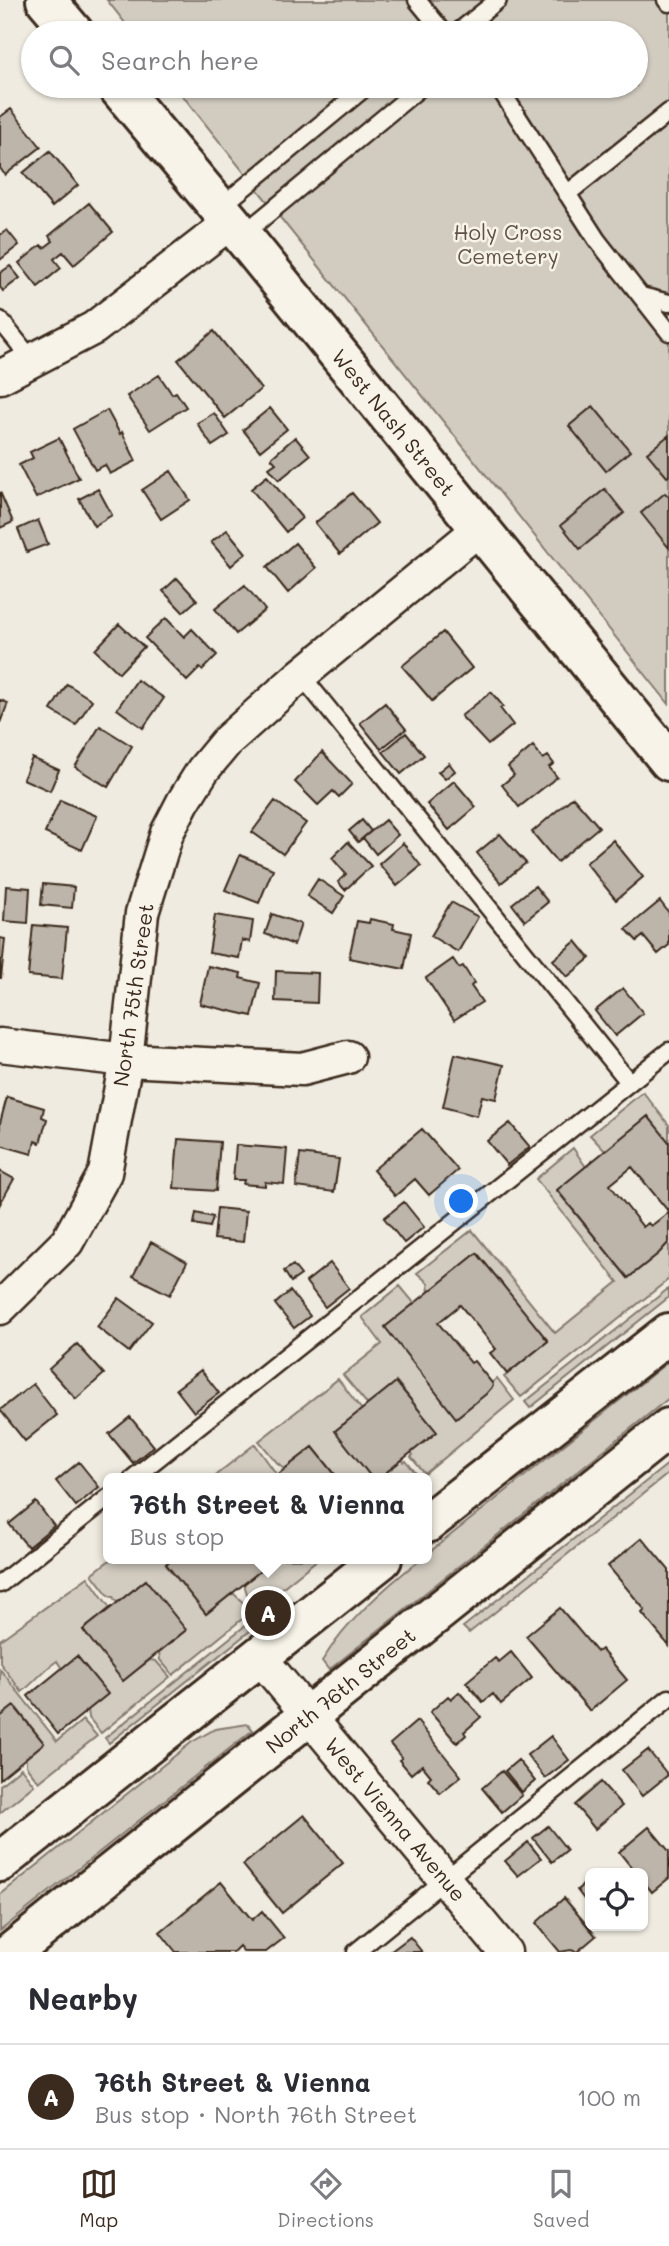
<!DOCTYPE html>
<meta charset="utf-8">
<style>
:root{--surface:#fff;--page:#f2f2f3;--text:#2b2b33;--muted:#7c7c81;--line:#e1e1e2;--accent:#3b2a1e}
body{margin:0;font-family:Mali,sans-serif;background:var(--page);color:var(--text)}
.controls{position:absolute;right:21px;bottom:21px;display:grid;overflow:hidden;border-radius:10px;box-shadow:0 2px 5px #0004}
.controls button{width:63px;height:63px;display:grid;place-items:center;padding:0;border:0;border-bottom:2px solid var(--line);background:var(--surface);color:var(--text);font:35px sans-serif}
.you{position:absolute;left:462px;top:1202px;width:24px;height:24px;margin:-18px;border:5px solid #fff;border-radius:50%;background:#1a73e8;box-shadow:0 0 0 10px #1a73e833}
.badge{display:grid;place-items:center;width:46px;height:46px;border-radius:50%;background:var(--accent);color:#fff;font-size:23px;font-weight:700}
.pin{position:absolute;translate:-50% -50%;border:4px solid #fff;box-shadow:0 2px 7px #0006}
.popup{position:absolute;left:103px;top:1473px;width:329px;height:91px;box-sizing:border-box;display:grid;place-content:center;border-radius:10px;background:var(--surface);filter:drop-shadow(0 2px 5px #0005);font-size:23px;white-space:nowrap;color:var(--muted)}
.popup b{font-size:26px;color:var(--text)}
.popup::after{content:'';position:absolute;left:50%;top:100%;margin-left:-14px;border:14px solid transparent;border-top-color:var(--surface)}
.list{margin:0;padding:0;list-style:none}
h2{display:flex;justify-content:space-between;align-items:center;height:91px;margin:0;padding:0 28px;font-size:30px}
h2 small{font-size:23px;font-weight:400;color:var(--muted)}
.list li{display:grid;grid-template-columns:46px 1fr auto;gap:21px;align-items:center;box-sizing:border-box;height:105px;padding:0 28px;border-top:2px solid var(--line)}
.list b{display:block;font-size:26px;white-space:nowrap}
.list p{margin:0;font-size:23px;white-space:nowrap;color:var(--muted)}
.list em{font-size:23px;font-style:normal;color:var(--muted)}
.icon{flex:none;width:38px;height:38px;fill:none;stroke:currentColor;stroke-width:2;stroke-linecap:round;stroke-linejoin:round}
.map{position:relative;flex:none;width:669px;height:1952px;overflow:hidden}
.search{position:absolute;background:var(--surface);box-shadow:0 2px 5px #0004;left:21px;right:21px;top:21px;height:77px;display:flex;align-items:center;gap:18px;box-sizing:border-box;padding:0 24px;border-radius:38px;color:var(--muted);font-size:26px}
.sheet{height:196px;background:var(--surface)}
nav{display:flex;justify-content:space-around;align-items:center;box-sizing:border-box;height:98px;border-top:2px solid var(--line);background:var(--surface);font-size:19px;color:var(--muted)}
nav a{display:grid;justify-items:center;gap:4px}
nav .on{color:var(--accent)}
.map>svg:first-child{display:block}
.green{fill:#d1cbc0;stroke:#867a6f;stroke-width:2}
.building{fill:#bdb5aa;stroke:#3b2a1e;stroke-width:2;fill-rule:evenodd}
.lines{fill:none;stroke-linecap:round;stroke-linejoin:round}
.lane-casing{stroke:#3b2a1e;stroke-width:21}
.street-casing{stroke:#3b2a1e;stroke-width:37}
.secondary-casing{stroke:#3b2a1e;stroke-width:44}
.lane{stroke:#f7f3e8;stroke-width:16}
.street{stroke:#f7f3e8;stroke-width:32}
.secondary{stroke:#f7f3e8;stroke-width:38}
.labels{text-anchor:middle;stroke-width:5;stroke-linejoin:round;paint-order:stroke}
.park-label{font-size:21px;fill:#605246;stroke:#f7f3e8}
.street-label{font-size:21px;fill:#3b2a1e;stroke:#f7f3e8}
</style>
<div class="map">
<svg width="669" height="1952" viewBox="0 0 669 1952">
<rect width="100%" height="100%" fill="#efebe0"/>
<filter id="ink" filterUnits="userSpaceOnUse"><feTurbulence type="fractalNoise" baseFrequency=".0143" numOctaves="2"/><feDisplacementMap in="SourceGraphic" scale="14" xChannelSelector="R" yChannelSelector="G"/><feConvolveMatrix kernelMatrix="1 2 1 2 8 2 1 2 1" color-interpolation-filters="sRGB"/></filter>
<g filter="url(#ink)">
<path class="green" d="M107 0H669V704L175 86H636V33H133Z
M643 1092 669 1125V1142L605 1151 590 1135Z
M573 1148 586 1167 557 1191 628 1278 658 1254 669 1242V1279L521 1397 504 1377 548 1341 477 1253 429 1293 428 1283 417 1273 472 1230 555 1333 618 1282 536 1179Z
M400 1286 415 1304 385 1327 456 1417 497 1378 514 1400 425 1474 411 1457 413 1455 411 1452 436 1432 397 1382 368 1405 343 1375 382 1344 362 1317Z
M669 1288V1297L530 1408 525 1402Z
M669 1361V1398L329 1670 322 1661C347 1621 384 1588 421 1559H427V1554Z
M338 1379 362 1410 335 1431 372 1478H338L313 1447 284 1469 280 1464 279 1465 259 1441Z
M255 1444 277 1475 273 1478H212Z
M402 1460 404 1462 406 1461 420 1478H379Z
M669 1463V1473L469 1633 463 1627Z
M111 1559H172L166 1565 206 1614 233 1593 252 1611 173 1675 160 1660 159 1652 186 1630 146 1580 117 1603 113 1597 109 1596 92 1574Z
M265 1559H318L257 1608 248 1597 244 1584 268 1564Z
M88 1577 110 1608 83 1630 123 1680 150 1660 156 1661 170 1677 101 1733 89 1718 88 1710 57 1661C43 1670 35 1682 22 1692L0 1663V1640Z
M256 1617 260 1623 109 1743 105 1738Z
M0 1669 57 1741 83 1720 97 1736 39 1782 26 1766V1758L44 1743 15 1706 0 1717Z
M248 1724 253 1730 0 1931V1895L192 1742 215 1729Z
M21 1768 34 1785 0 1813V1785Z"/>
<path class="building" d="M11 109 41 147 5 175 0 168V117Z
M50 151 78 185 52 207 23 173Z
M89 203 113 232 74 265 63 252 54 259 61 268 38 287 19 263 41 245 44 248 53 241 49 236Z
M7 230 19 245 0 260V235Z
M10 266 20 278 3 291 0 287V273Z
M214 331 261 389 225 418 178 360Z
M159 375 172 394 176 392 186 407 150 430 127 396Z
M593 406 630 451 606 471 569 426Z
M270 408 287 429 260 451 243 430Z
M107 410 120 434 122 432 136 461 110 474 105 465 95 470 73 429Z
M214 413 229 435 212 446 197 423Z
M669 435V476L667 477 647 453Z
M295 437 310 455 279 480 269 468 276 463 271 458Z
M59 438 79 478 36 498 19 465 33 458 30 452Z
M171 471 190 500 161 519 142 490Z
M267 476 302 518 286 532 251 489Z
M98 489 112 515 94 526 79 499Z
M605 489 624 513 580 549 561 525Z
M0 492 13 522 0 528Z
M352 493 377 523 340 554 315 523Z
M665 493 669 497V548L641 513Z
M38 520 48 544 27 552 18 529Z
M227 530 246 553 231 566 211 542Z
M295 543 316 568 288 593 267 567Z
M177 578 197 600 183 612 163 591Z
M245 585 265 610 236 634 215 609Z
M166 618 184 637 192 629 217 655 202 670 200 668 187 681 145 638Z
M119 624 144 647 119 673 95 650Z
M443 632 472 668 432 701 402 666Z
M137 680 164 698 143 728 117 709Z
M67 684 92 700 76 725 51 710Z
M491 692 503 706 500 708 513 725 488 745 461 716Z
M0 700 8 703 0 723Z
M385 703 406 729 381 749 360 723Z
M100 726 132 746 108 787 75 767Z
M406 733 424 755 401 774 383 752Z
M533 746 543 759 548 756 554 764 549 767 557 777 519 807 502 785 514 775 508 767Z
M322 752 352 784 339 797 333 791 318 805 295 782Z
M32 758 59 770 50 791 23 779Z
M449 763 455 771 445 779 438 772Z
M454 781 476 807 449 830 427 804Z
M573 797 599 827 557 862 532 832Z
M60 800 97 816 82 850 45 833Z
M275 801 306 823 283 854 252 832Z
M362 820 371 831 358 842 349 831Z
M385 820 398 835 376 854 363 838Z
M500 834 526 863 501 883 477 853Z
M613 840 643 877 616 900 586 863Z
M348 842 371 866 345 890 338 882 346 874 332 858Z
M403 843 421 866 397 886 379 864Z
M240 855 273 869 259 903 225 890Z
M318 879 344 896 333 913 307 896Z
M43 884 74 887 72 908 41 905Z
M6 886 30 888 28 923 4 921Z
M535 886 548 902 525 921 512 904Z
M660 901 669 913V945L658 954 643 936 637 941 626 929Z
M451 902 478 917 458 952 431 936Z
M272 914 301 924 294 945 265 934Z
M215 915 253 921 250 942 242 940 239 958 209 953Z
M370 919 394 924 393 929 411 933 404 969 349 958 357 921 369 923Z
M33 925 67 928 62 979 28 976Z
M0 938 5 939 1 978H0Z
M576 941 590 958 567 977 553 960Z
M453 959 459 968 463 966 474 983 471 986 482 1002 454 1020 426 978Z
M208 966 241 973 240 978 260 983 252 1016 200 1004Z
M276 971 318 973 317 1003 275 1001Z
M623 988 643 1013 615 1036 595 1011Z
M455 1054 504 1065 496 1099 482 1096 477 1116 443 1107Z
M7 1097 44 1108 42 1117 47 1119 40 1143 35 1141 32 1154 0 1145V1123Z
M648 1116 669 1142V1242L659 1253 628 1278 557 1190ZM632 1167 669 1212 651 1226 648 1223 643 1227 610 1185Z
M510 1123 530 1147 507 1165 487 1141Z
M422 1129 458 1170 429 1195 415 1179 395 1196 373 1170Z
M178 1139 220 1142 216 1191 174 1188Z
M236 1145 287 1149 284 1184 265 1182V1186L243 1184 244 1180H233Z
M300 1154 339 1159 334 1192 296 1187Z
M0 1171 14 1179 0 1204Z
M404 1202 424 1227 404 1243 384 1218Z
M217 1208 246 1211 243 1242 214 1239Z
M196 1213 213 1217 210 1227 194 1224Z
M151 1242 187 1262 170 1295 133 1276Z
M477 1253 548 1341 507 1374 490 1353 496 1349 460 1305 438 1323 471 1363 474 1361 492 1383 493 1386 486 1394 456 1418 385 1327Z
M330 1263 349 1288 325 1307 306 1282Z
M293 1265 301 1275 291 1282 284 1271Z
M290 1291 310 1316 294 1328 275 1304Z
M119 1298 152 1322 129 1352 97 1327Z
M77 1344 104 1374 76 1399 49 1369Z
M201 1370 219 1393 194 1412 176 1389Z
M396 1382 437 1432 379 1478H372L335 1431Z
M33 1384 57 1415 25 1441 0 1410Z
M130 1417 154 1446 133 1463 109 1434Z
M313 1447 338 1478H273L277 1475Z
M79 1462 99 1487 76 1506 56 1481Z
M36 1502 54 1526 28 1547 9 1524Z
M642 1538 669 1570V1646L642 1613 645 1610 608 1566Z
M172 1559H265L269 1564 206 1614 166 1564Z
M146 1580 186 1630 123 1681 83 1630Z
M560 1608 597 1652 601 1649 627 1680 590 1711 526 1636Z
M511 1652 532 1678 501 1704 493 1694 483 1702 466 1682 495 1658 499 1662Z
M77 1656 108 1694 58 1734 28 1696Z
M459 1692 481 1717 464 1732 466 1735 457 1743 430 1712 448 1696 451 1699Z
M14 1706 44 1743 0 1779V1717Z
M417 1721 461 1776 440 1793 428 1779 431 1776 422 1765 411 1774 399 1760 402 1758 390 1744Z
M551 1736 569 1760 545 1778 527 1755Z
M648 1750 668 1775 642 1796 622 1770Z
M518 1760 535 1781 522 1792 505 1771Z
M502 1771 522 1795 502 1812 482 1788Z
M601 1782 622 1806 595 1829 575 1805Z
M304 1815 343 1863 282 1913 243 1865Z
M548 1826 567 1850 552 1862 533 1838Z
M649 1827 669 1851V1878L652 1892 643 1881V1873H636L619 1852Z
M528 1842 541 1858 518 1876 505 1861Z
M590 1879V1907L577 1890Z
M221 1882 252 1920 262 1911 284 1938 266 1952H244L239 1946 233 1952H176L160 1932Z
M564 1898 596 1936 577 1952 571 1950 560 1952 536 1923Z
M410 1937 422 1952H390Z"/>
<g class="lines">
<defs>
<path id="lane" d="M417 0 444 33
M666 0 669 3
M457 33 498 0
M498 86 597 240 669 332
M567 194 669 112
M218 209 367 86
M241 236 422 86
M641 296 669 303
M0 320 32 360
M301 675 629 1082
M133 1478 669 1051
M0 1584 109 1497
M356 1952 669 1698"/>
<path id="street" d="M0 377 94 328 231 222
M0 1045 126 1060 302 1069 348 1057
M0 1308 67 1242 105 1173 126 1060 142 913 167 833 183 802 203 770 227 741 301 675 479 529
M259 1656 505 1952"/>
<path id="secondary" d="M46 0 74 33
M117 86 231 222 669 761
M427 1523 669 1333
M0 1862 382 1559
M12 1952 669 1428"/>
</defs>
<use href="#lane" class="lane-casing"/>
<use href="#street" class="street-casing"/>
<use href="#secondary" class="secondary-casing"/>
<use href="#lane" class="lane"/>
<use href="#street" class="street"/>
<use href="#secondary" class="secondary"/>
</g>
</g>
<g class="labels">
<g class="park-label">
<text x="508" y="240">Holy Cross<tspan x="508" dy="24">Cemetery</tspan></text>
</g>
<g class="street-label">
<text transform="translate(393 423) rotate(51)" y="7">West Nash Street</text>
<text transform="translate(134 995) rotate(-82)" y="7">North 75th Street</text>
<text transform="translate(341 1691) rotate(-39)" y="7">North 76th Street</text>
<text transform="translate(395 1820) rotate(50)" y="7">West Vienna Avenue</text>
</g>
</g>
</svg>
<div class="controls">
<button><svg class="icon" aria-label="locate" viewBox="0 0 24 24"><circle cx="12" cy="12" r="6"/><path d="M12 2v4M12 18v4M2 12h4M18 12h4"/></svg></button>
</div>
<div class="you"></div>
<div class="pin badge" style="left:268px;top:1613px">A</div>
<div class="popup"><b>76th Street &amp; Vienna</b>Bus stop</div>
<div class="search"><svg class="icon" aria-label="search" viewBox="0 0 24 24"><circle cx="10" cy="10" r="6"/><path d="M15 15l6 6"/></svg>Search here</div>
</div>
<section class="sheet">
<h2>Nearby<small></small></h2>
<ul class="list">
<li><span class="badge">A</span><div><b>76th Street &amp; Vienna</b><p>Bus stop · North 76th Street</p></div><em>100 m</em></li>
</ul>
</section>
<nav>
<a class="on"><svg class="icon" aria-label="map" viewBox="0 0 24 24"><path d="M3 6l6-2 6 2 6-2v14l-6 2-6-2-6 2zM9 4v14M15 6v14"/></svg>Map</a>
<a><svg class="icon" aria-label="directions" viewBox="0 0 24 24"><path d="M12 3l9 9-9 9-9-9zM9 14v-3h6M13 9l2 2-2 2"/></svg>Directions</a>
<a><svg class="icon" aria-label="saved" viewBox="0 0 24 24"><path d="M7 4h10v16l-5-4-5 4z"/></svg>Saved</a>
</nav>
